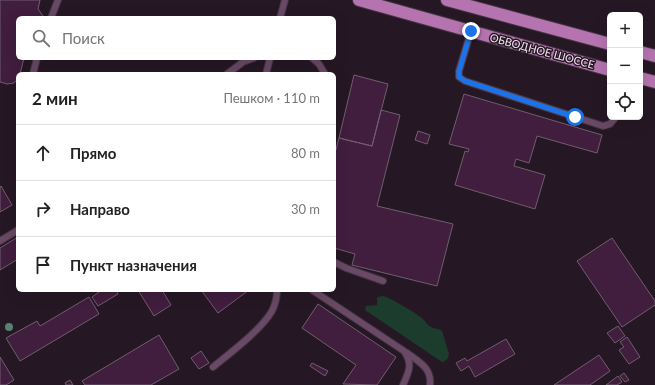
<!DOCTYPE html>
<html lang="ru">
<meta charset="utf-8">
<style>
:root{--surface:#fff;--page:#f6f6f6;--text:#222;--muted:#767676;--line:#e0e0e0}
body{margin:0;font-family:Lato,sans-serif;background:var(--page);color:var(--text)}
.controls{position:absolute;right:12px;top:12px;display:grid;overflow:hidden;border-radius:6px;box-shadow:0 4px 16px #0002}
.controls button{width:36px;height:36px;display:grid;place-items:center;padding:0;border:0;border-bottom:1px solid var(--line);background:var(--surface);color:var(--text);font:20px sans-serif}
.stop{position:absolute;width:12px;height:12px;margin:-9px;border:3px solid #1a73e8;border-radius:50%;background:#fff}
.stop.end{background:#1a73e8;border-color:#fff;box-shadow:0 1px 4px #0008}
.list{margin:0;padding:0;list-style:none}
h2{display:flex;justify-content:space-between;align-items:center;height:52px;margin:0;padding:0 16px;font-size:17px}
h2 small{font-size:13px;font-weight:400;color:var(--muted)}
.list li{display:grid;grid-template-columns:26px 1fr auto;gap:12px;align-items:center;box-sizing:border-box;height:56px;padding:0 16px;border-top:1px solid var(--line)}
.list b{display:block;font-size:15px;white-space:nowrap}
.list em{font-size:13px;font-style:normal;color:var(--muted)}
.icon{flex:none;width:22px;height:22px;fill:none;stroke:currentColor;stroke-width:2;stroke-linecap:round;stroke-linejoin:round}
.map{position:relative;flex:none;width:655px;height:385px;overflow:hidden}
.search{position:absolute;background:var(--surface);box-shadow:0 4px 16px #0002;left:16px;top:16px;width:320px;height:44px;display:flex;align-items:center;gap:10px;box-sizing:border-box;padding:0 14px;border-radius:6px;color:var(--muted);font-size:15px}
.panel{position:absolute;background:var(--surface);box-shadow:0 4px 16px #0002;left:16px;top:72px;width:320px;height:220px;border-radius:6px}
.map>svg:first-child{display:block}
.green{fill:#1c3d2e}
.building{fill:#411d3e;stroke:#705e6e}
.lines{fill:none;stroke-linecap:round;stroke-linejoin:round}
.lane-casing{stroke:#433442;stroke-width:8}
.primary-casing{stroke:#433442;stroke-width:14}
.lane{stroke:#694965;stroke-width:6}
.primary{stroke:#b574af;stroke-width:12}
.tree{fill:#578170}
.route{stroke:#1a73e8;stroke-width:5}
.labels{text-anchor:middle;stroke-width:3;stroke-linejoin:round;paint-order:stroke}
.street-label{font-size:11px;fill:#f3e8f2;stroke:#261725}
</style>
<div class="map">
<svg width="655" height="385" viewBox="0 0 655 385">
<rect width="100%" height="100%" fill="#261725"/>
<path class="green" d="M383 296C389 297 414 312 419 316 423 318 425 322 428 325 432 329 438 328 442 331L449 354 448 358 445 361 442 362 365 310 366 306 377 305V298L378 297Z"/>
<path class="building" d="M0 0H40L38 9 43 16V18H18V58H24L20 74H18V79L14 83 7 84 0 82Z
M354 75 388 84 372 146 339 138Z
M464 94 602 135 597 153 537 136 529 163 516 159 514 166 545 175 535 209 455 185 465 151 468 152 469 149 449 144Z
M381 110 400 115 377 206 453 224 437 286 352 265 355 254 334 248V157L339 138 372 146Z
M418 131 430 135 427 144 415 140Z
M1 186 12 205 0 212V187Z
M18 237V259L0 270V248Z
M612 238 655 301V305L622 327 577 261Z
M102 290H116L118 294 98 306 92 297Z
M138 290H162L171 305 154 316Z
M201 290H249L218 313Z
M89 297 99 314 20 361 6 338 37 321 40 326Z
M318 304 396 357 377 385 343 384 356 365 302 328Z
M618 326 625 336 615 343 607 333Z
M159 335 179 369 151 385H85L82 381Z
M627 337 640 357 629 364 619 350 624 347 620 342Z
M506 339 515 354 475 377 469 366 461 371 456 363 465 358 467 361Z
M201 351 209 363 199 369 191 358Z
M599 355 610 371 590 385H554Z
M0 357 14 380 6 385H0Z
M312 363 328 371 325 376 310 366Z
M624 373 629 380 625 382 620 376Z
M618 376 622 382 617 385H606Z
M70 380 73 385H66L65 383Z"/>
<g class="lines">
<defs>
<path id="lane" d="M51 18 58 0
M280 18 285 0
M471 31 459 71V77L465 81 603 126 610 124 616 117
M312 58 319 64 325 74
M33 74 37 58
M227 74 243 62 254 58
M266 74 270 58
M0 241 18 230
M334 262 346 268 383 281
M312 290 404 351C413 364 409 372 403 385
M407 353C419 362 432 368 430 385
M213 367C230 353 261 330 272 311 275 305 277 297 277 290"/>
<path id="primary" d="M359 0 610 70
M447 0 610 44
M640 52 655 56
M640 78 655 82"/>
</defs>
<use href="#lane" class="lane-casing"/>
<use href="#primary" class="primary-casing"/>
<use href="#lane" class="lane"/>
<use href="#primary" class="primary"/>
</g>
<circle class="tree" cx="9" cy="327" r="4"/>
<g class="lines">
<path class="route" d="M471 31 459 71V77L465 81 575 117"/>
</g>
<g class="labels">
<g class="street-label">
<text transform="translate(542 51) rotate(15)" y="4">ОБВОДНОЕ ШОССЕ</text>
</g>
</g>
</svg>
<div class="controls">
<button>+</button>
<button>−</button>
<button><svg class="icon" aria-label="locate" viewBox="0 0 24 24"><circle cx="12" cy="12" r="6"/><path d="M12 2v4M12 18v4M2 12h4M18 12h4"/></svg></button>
</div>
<div class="stop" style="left:575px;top:117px"></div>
<div class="stop end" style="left:471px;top:31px"></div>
<div class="search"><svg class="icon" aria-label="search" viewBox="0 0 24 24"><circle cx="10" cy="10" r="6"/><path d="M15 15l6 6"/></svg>Поиск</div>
<section class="panel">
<h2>2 мин<small>Пешком · 110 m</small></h2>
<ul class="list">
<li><svg class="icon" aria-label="ahead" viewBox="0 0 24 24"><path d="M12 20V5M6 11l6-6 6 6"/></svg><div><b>Прямо</b></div><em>80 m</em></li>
<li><svg class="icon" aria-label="right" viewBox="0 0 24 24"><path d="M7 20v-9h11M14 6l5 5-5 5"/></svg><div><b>Направо</b></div><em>30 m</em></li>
<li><svg class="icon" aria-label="arrive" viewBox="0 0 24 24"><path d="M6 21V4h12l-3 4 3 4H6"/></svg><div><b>Пункт назначения</b></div></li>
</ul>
</section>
</div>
